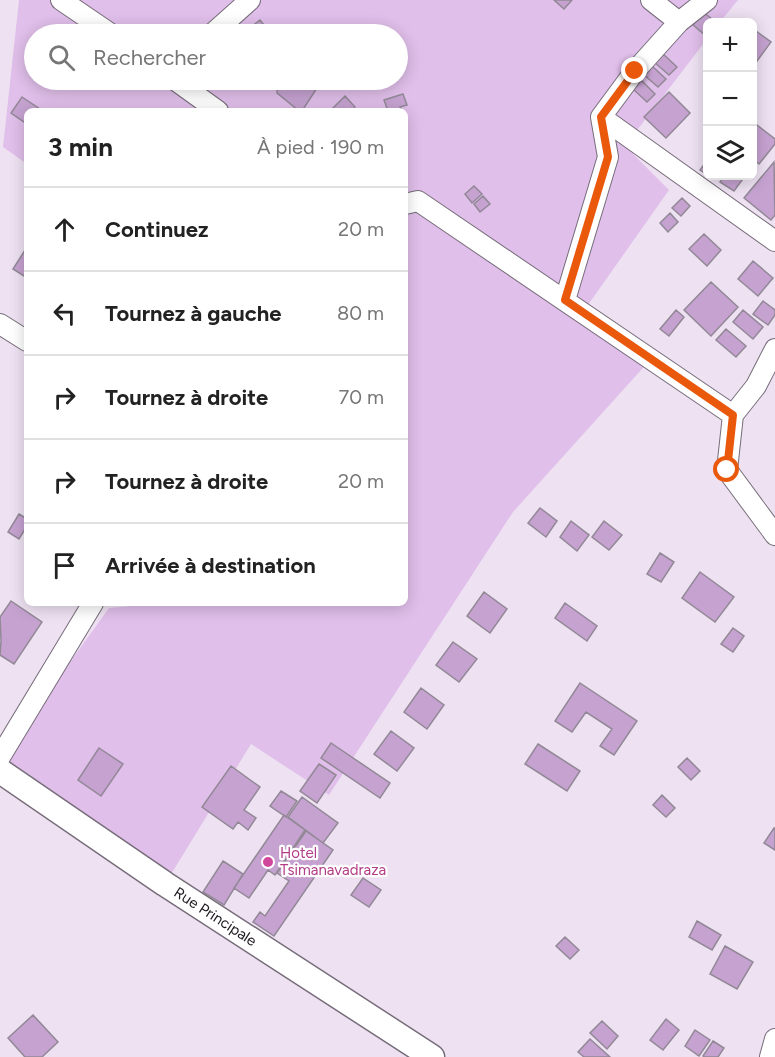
<!DOCTYPE html>
<html lang="fr">
<meta charset="utf-8">
<style>
:root{--surface:#fff;--page:#f6f6f6;--text:#222;--muted:#767676;--line:#e0e0e0}
body{margin:0;font-family:Figtree,sans-serif;background:var(--page);color:var(--text)}
.controls{position:absolute;right:18px;top:18px;display:grid;overflow:hidden;border-radius:9px;box-shadow:0 3px 15px #0003}
.controls button{width:54px;height:54px;display:grid;place-items:center;padding:0;border:0;border-bottom:2px solid var(--line);background:var(--surface);color:var(--text);font:30px sans-serif}
.stop{position:absolute;width:18px;height:18px;margin:-14px;border:4px solid #ea580c;border-radius:50%;background:#fff}
.stop.end{background:#ea580c;border-color:#fff;box-shadow:0 2px 6px #0008}
.list{margin:0;padding:0;list-style:none}
h2{display:flex;justify-content:space-between;align-items:center;height:78px;margin:0;padding:0 24px;font-size:26px}
h2 small{font-size:20px;font-weight:400;color:var(--muted)}
.list li{display:grid;grid-template-columns:39px 1fr auto;gap:18px;align-items:center;box-sizing:border-box;height:84px;padding:0 24px;border-top:2px solid var(--line)}
.list b{display:block;font-size:22px;white-space:nowrap}
.list em{font-size:20px;font-style:normal;color:var(--muted)}
.icon{flex:none;width:33px;height:33px;fill:none;stroke:currentColor;stroke-width:2;stroke-linecap:round;stroke-linejoin:round}
.map{position:relative;flex:none;width:775px;height:1057px;overflow:hidden}
.search{position:absolute;background:var(--surface);box-shadow:0 3px 15px #0003;left:24px;top:24px;width:384px;height:66px;display:flex;align-items:center;gap:15px;box-sizing:border-box;padding:0 21px;border-radius:33px;color:var(--muted);font-size:22px}
.panel{position:absolute;background:var(--surface);box-shadow:0 3px 15px #0003;left:24px;top:108px;width:384px;height:498px;border-radius:9px}
.map>svg:first-child{display:block}
.green{fill:#e0bfea;fill-rule:evenodd}
.building{fill:#c5a2d0;stroke:#928896;stroke-width:1.5}
.lines{fill:none;stroke-linecap:round;stroke-linejoin:round}
.minor-casing{stroke:#776d7a;stroke-width:22}
.major-casing{stroke:#776d7a;stroke-width:27}
.minor{stroke:#fff;stroke-width:20}
.major{stroke:#fff;stroke-width:24}
.route{stroke:#ea580c;stroke-width:8}
.hotel-dot{fill:#d1479c;stroke:#fff;stroke-width:2}
.labels{text-anchor:middle;stroke-width:4.5;stroke-linejoin:round;paint-order:stroke}
.hotel-label{font-size:15px;fill:#b23c85;stroke:#fff;text-anchor:start}
.street-label{font-size:15px;fill:#1b171d;stroke:#fff}
</style>
<div class="map">
<svg width="775" height="1057" viewBox="0 0 775 1057">
<rect width="100%" height="100%" fill="#eee2f2"/>
<path class="green" d="M19 0H738L720 22H708L707 39 625 146 669 190 583 312 651 359 513 512 329 795 251 744 165 884 0 759 109 608 166 603H405V111H27V164L3 147ZM34 34H398V80H34Z"/>
<path class="building" d="M554 0H572L564 9Z
M703 12 716 22H708L706 36 693 25Z
M260 20 271 34H242Z
M752 28 771 42 754 65 752 63Z
M662 53 677 67 669 75 654 62Z
M651 65 666 79 658 87 643 74Z
M280 80H312L319 85 302 111H299L277 93 278 82Z
M641 80 655 94 647 102 633 89Z
M669 92 690 113 666 138 644 117Z
M403 94 407 105 400 107 402 111H388L384 100Z
M345 96 355 107 352 111H330Z
M22 97 43 111H27V124L11 113Z
M757 125 775 139V144L759 164 752 158V131Z
M708 159V175L700 170Z
M774 162 775 215 771 220 744 198Z
M724 176H745L734 191 720 182Z
M474 186 482 194 472 203 465 194Z
M483 196 490 204 480 212 474 204Z
M682 198 690 206 681 216 672 208Z
M670 213 678 222 668 232 660 223Z
M704 234 721 250 707 266 689 249Z
M27 247V278L13 269Z
M753 261 773 278 758 296 738 279Z
M711 282 738 307 711 336 684 310Z
M763 301 775 310V315L768 325 753 314Z
M676 310 684 317 669 336 660 329Z
M743 310 763 327 753 339 733 322Z
M726 329 746 346 736 357 716 340Z
M540 508 557 521 546 537 528 523Z
M19 514 27 519V526L19 539 8 532Z
M571 521 589 535 577 551 560 537Z
M604 521 622 535 609 550 592 537Z
M660 553 674 562 661 582 647 574Z
M700 572 734 597 715 622 682 598Z
M484 592 507 609 490 633 467 616Z
M11 601 42 622 14 664 0 655 1 641 0 617Z
M565 603 597 626 587 641 555 618Z
M733 628 744 636 733 652 721 644Z
M453 642 477 659 459 682 436 665Z
M580 683 637 721 614 755 600 746 612 729 586 712 572 732 555 721Z
M421 688 444 705 427 729 404 712Z
M391 731 414 748 397 771 374 754Z
M331 743 390 783 380 798 321 758Z
M538 744 580 771 567 791 525 764Z
M99 748 123 764 101 796 78 780Z
M687 758 700 771 691 780 678 767Z
M319 764 336 775 317 803 300 791Z
M231 766 260 787 244 810 256 818 248 830 238 822 233 829 202 807Z
M281 791 297 801 286 817 270 806Z
M662 795 675 808 666 817 653 805Z
M302 797 338 823 323 843 288 817Z
M284 815 305 830 275 875 268 870 249 898 234 888Z
M774 828H775V850L764 843Z
M306 831 333 850 274 936 253 922 260 912 265 916 289 881 277 873Z
M223 861 243 874 224 905 203 892Z
M363 878 381 890 369 907 351 895Z
M697 921 721 935 712 950 689 937Z
M565 937 579 950 570 959 556 946Z
M725 946 753 962 737 989 710 974Z
M33 1015 58 1042 42 1057H25L8 1038Z
M666 1019 679 1030 663 1050 650 1040Z
M602 1021 618 1036 607 1049 590 1033Z
M695 1030 710 1040 699 1056 685 1046Z
M590 1039 610 1057H584L578 1052Z
M713 1041 724 1048 718 1057H704L703 1056Z"/>
<g class="lines">
<defs>
<path id="minor" d="M61 0 111 34
M651 0 679 22
M212 34 250 0
M175 80 218 111
M601 117 775 241
M405 204 418 201 733 415 727 470 775 535
M565 300 608 157 601 117 635 71 679 22 707 0
M0 324 27 341
M733 415 756 386 775 349
M0 757 93 603
M770 1057 775 1039"/>
<g id="major">
<path id="s1" d="M0 771 165 884 432 1057"/>
</g>
</defs>
<use href="#minor" class="minor-casing"/>
<use href="#major" class="major-casing"/>
<use href="#minor" class="minor"/>
<use href="#major" class="major"/>
</g>
<g class="lines">
<path class="route" d="M635 71 601 117 608 157 565 300 733 415 727 470"/>
</g>
<circle class="hotel-dot" cx="268" cy="862" r="6"/>
<g class="labels">
<g class="hotel-label">
<text x="280" y="858">Hotel<tspan x="280" dy="17">Tsimanavadraza</tspan></text>
</g>
<g class="street-label">
<text dy="5" stroke="none"><textPath href="#s1" startOffset="260">Rue Principale</textPath></text>
</g>
</g>
</svg>
<div class="controls">
<button>+</button>
<button>−</button>
<button><svg class="icon" aria-label="layers" viewBox="0 0 24 24"><path d="M12 4l9 5-9 5-9-5zM3 14l9 5 9-5"/></svg></button>
</div>
<div class="stop" style="left:727px;top:470px"></div>
<div class="stop end" style="left:635px;top:71px"></div>
<div class="search"><svg class="icon" aria-label="search" viewBox="0 0 24 24"><circle cx="10" cy="10" r="6"/><path d="M15 15l6 6"/></svg>Rechercher</div>
<section class="panel">
<h2>3 min<small>À pied · 190 m</small></h2>
<ul class="list">
<li><svg class="icon" aria-label="ahead" viewBox="0 0 24 24"><path d="M12 20V5M6 11l6-6 6 6"/></svg><div><b>Continuez</b></div><em>20 m</em></li>
<li><svg class="icon" aria-label="left" viewBox="0 0 24 24"><path d="M17 20v-9H6M10 6l-5 5 5 5"/></svg><div><b>Tournez à gauche</b></div><em>80 m</em></li>
<li><svg class="icon" aria-label="right" viewBox="0 0 24 24"><path d="M7 20v-9h11M14 6l5 5-5 5"/></svg><div><b>Tournez à droite</b></div><em>70 m</em></li>
<li><svg class="icon" aria-label="right" viewBox="0 0 24 24"><path d="M7 20v-9h11M14 6l5 5-5 5"/></svg><div><b>Tournez à droite</b></div><em>20 m</em></li>
<li><svg class="icon" aria-label="arrive" viewBox="0 0 24 24"><path d="M6 21V4h12l-3 4 3 4H6"/></svg><div><b>Arrivée à destination</b></div></li>
</ul>
</section>
</div>
